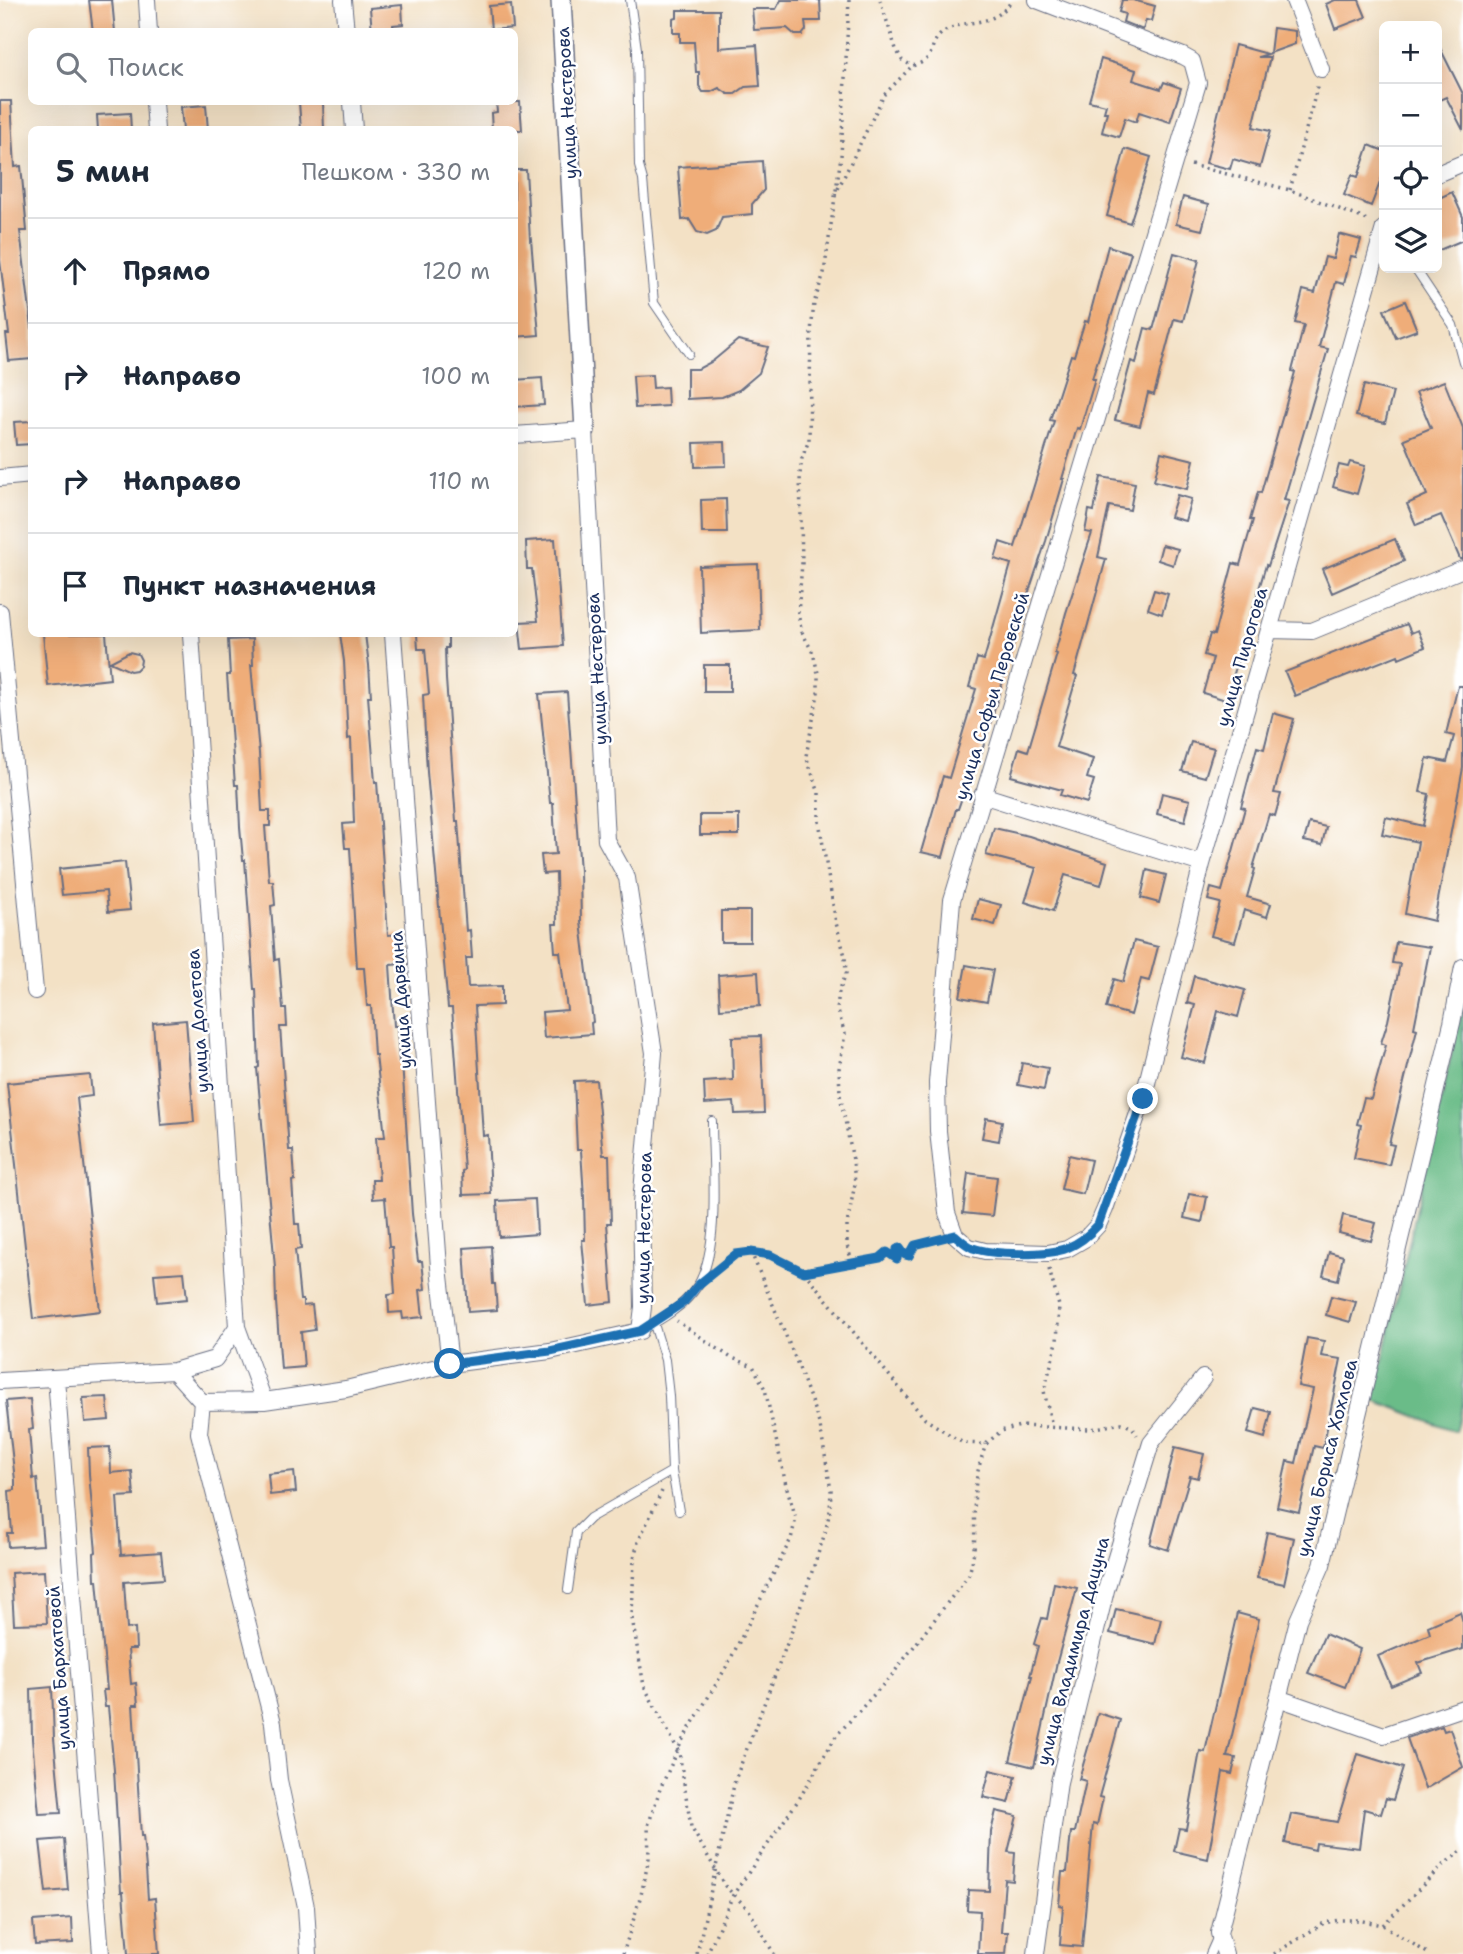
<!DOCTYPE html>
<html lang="ru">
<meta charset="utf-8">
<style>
:root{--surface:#fff;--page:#f6f6f7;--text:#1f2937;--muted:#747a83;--line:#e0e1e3}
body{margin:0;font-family:"Shantell Sans",sans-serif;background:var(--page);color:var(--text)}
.controls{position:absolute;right:21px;top:21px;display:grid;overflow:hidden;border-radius:10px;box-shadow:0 7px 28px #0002}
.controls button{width:63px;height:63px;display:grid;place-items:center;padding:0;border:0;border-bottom:2px solid var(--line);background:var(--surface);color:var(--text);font:35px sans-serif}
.stop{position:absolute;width:21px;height:21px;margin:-16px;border:5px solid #1f6fb2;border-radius:50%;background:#fff}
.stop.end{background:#1f6fb2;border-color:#fff;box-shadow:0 2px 7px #0008}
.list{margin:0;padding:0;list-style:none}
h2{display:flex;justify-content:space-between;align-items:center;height:91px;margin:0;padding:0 28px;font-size:30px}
h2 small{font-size:23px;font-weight:400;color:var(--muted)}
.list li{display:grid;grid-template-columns:46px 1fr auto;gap:21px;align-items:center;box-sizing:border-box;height:105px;padding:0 28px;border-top:2px solid var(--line)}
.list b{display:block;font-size:26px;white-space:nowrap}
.list em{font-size:23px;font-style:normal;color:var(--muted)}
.icon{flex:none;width:38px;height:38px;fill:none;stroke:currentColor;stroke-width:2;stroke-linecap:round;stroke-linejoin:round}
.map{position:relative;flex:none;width:1463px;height:1954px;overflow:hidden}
.search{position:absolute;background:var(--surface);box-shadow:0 7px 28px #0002;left:28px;top:28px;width:490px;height:77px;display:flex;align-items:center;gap:18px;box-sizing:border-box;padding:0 24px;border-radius:10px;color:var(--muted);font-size:26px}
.panel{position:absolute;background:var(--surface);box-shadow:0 7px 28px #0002;left:28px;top:126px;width:490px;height:511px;border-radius:10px}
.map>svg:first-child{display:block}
.forest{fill:#6bbc88;stroke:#437673;stroke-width:2}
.building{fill:#efad79}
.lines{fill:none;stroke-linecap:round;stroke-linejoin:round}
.service-casing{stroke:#676d82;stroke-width:10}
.minor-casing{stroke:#676d82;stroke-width:18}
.tertiary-casing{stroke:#676d82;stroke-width:22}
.path{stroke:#676d82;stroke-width:3.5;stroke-dasharray:2 5;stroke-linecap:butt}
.service{stroke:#fff;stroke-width:8}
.minor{stroke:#fff;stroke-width:16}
.tertiary{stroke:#fff;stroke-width:19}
.route{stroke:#1f6fb2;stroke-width:9}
.labels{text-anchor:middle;stroke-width:5;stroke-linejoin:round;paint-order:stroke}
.street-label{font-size:18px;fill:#1b2f5e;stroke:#fff}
</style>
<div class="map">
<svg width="1463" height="1954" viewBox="0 0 1463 1954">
<rect width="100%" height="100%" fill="#fff"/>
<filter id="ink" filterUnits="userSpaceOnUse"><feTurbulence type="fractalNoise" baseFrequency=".0143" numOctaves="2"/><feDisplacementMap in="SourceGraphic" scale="14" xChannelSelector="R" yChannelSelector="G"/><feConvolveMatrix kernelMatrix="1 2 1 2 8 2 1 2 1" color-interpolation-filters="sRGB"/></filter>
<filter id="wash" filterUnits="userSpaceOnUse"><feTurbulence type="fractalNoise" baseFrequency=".00686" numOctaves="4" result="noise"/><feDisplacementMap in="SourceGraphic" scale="28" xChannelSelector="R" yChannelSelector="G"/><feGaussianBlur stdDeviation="1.57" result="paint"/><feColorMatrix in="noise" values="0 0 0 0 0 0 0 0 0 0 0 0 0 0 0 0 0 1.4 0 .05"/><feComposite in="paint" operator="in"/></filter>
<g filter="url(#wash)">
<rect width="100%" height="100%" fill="#f3e1c5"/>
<path class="forest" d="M1463 1002V1404L1455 1431 1374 1400Z"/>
<g id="blocks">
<path class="building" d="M89 0H112L115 32H93Z
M781 0H820L821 21H805L806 30 802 35H795L787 28 754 30 752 9H776Z
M1122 0H1133L1155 6 1151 21 1146 20 1143 30 1123 22 1125 14 1119 12Z
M1335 0H1359L1366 17 1335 29 1326 4Z
M511 4 513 28 491 30 489 6Z
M402 5 403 24 393 25V32H372L370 8Z
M677 10H719V48L757 45 760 86 745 87 735 94H728L719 88 711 92H703L699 86V72H696L694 42H680V33H673V19L677 18Z
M1273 28 1295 31V44L1270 53Z
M1437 42 1463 94V130L1446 97 1437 101Z
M1235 45 1268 54 1258 57H1270L1253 127 1270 131 1260 167 1233 159 1230 169 1206 163Z
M1101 59 1136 70 1133 80 1161 89 1164 82 1181 88 1170 122 1139 112 1136 122 1125 118 1119 137 1102 132 1107 112H1104L1106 105 1089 101Z
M0 101H11L15 167 21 166 27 231H20L32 327V359L9 361 6 334H9L0 260Z
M299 102H323L324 130H301Z
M496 102H520L522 130H492L491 113 497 112Z
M206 105 208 130H183L181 107Z
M130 113 131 130H98L97 115Z
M1369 145 1384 151V172L1371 206 1344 195 1352 175 1358 177Z
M1125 149 1151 157 1130 223 1107 216Z
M762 161 764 190 752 204V214L722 217 716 231 707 235 697 232 689 219 682 220 678 167Z
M514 170H526L530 240 531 239 539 335 514 337Z
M1452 192 1463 217V240L1437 251V199Z
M1183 197 1209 204 1202 230 1176 224Z
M1339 234 1361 240 1356 257 1351 256 1344 284 1336 282 1319 347 1328 349 1284 500 1289 501 1268 566 1266 565 1233 677 1235 678 1229 701 1203 693 1213 658 1204 655 1210 634 1214 635 1233 563 1240 565 1253 520H1250L1258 492 1261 493 1295 372 1292 371 1304 325 1295 323 1303 290 1315 293 1325 257 1333 259Z
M1108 246 1131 253 1092 379H1095L1080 429 1077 428 1062 479H1064L1046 541 1016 630H1018L989 728 976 770 972 769 958 809H956L943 857 921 852 943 776 949 778 976 689 969 687 977 658 984 660 1011 564 995 559 1000 542 1015 547 1054 421 1050 420 1071 355 1074 356 1085 321 1088 322Z
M1174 253 1199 260 1183 321 1174 319 1154 395 1148 393 1140 426 1115 420 1131 361 1136 363 1145 328 1153 330Z
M1405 301 1417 330 1396 338 1384 310Z
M738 340 768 347 759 373 739 390 722 397 687 399V369H698L713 361Z
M652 375 653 388 667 387 668 406 635 408 633 376Z
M542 378 544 405 514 407V380Z
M1444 381 1463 428V559H1460L1441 515 1416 525 1407 504 1427 495 1404 439 1431 428 1416 392Z
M1364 385 1393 392 1385 423 1356 416Z
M32 421V444L16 445 14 422Z
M725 442 726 466 695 467 694 443Z
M1161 452 1194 460 1187 489 1154 481Z
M1350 462 1365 466 1357 494 1333 487 1339 465 1348 467Z
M1101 477 1135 483 1130 510 1109 506 1098 557 1106 559 1074 675 1077 676 1056 747 1093 759 1087 778 1094 780 1087 803 1060 795 1062 790 1011 776 1019 748 1028 751 1057 654 1055 653 1066 613 1092 533 1085 532 1089 510 1094 511Z
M1177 495 1191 499 1185 521 1170 517Z
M726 499 727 533H702L701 500Z
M555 539 563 646 522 649 519 622 538 621 532 569H527L526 541Z
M1395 539 1404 561 1332 593 1322 569Z
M1162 545 1178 549 1173 565 1158 560Z
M758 564 760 630 701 633 699 566Z
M1154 590 1168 594 1162 614 1148 609Z
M1407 624 1411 633 1418 630 1425 647 1399 658 1398 655 1295 696 1285 672Z
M43 634H106L110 679 48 686Z
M340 634H365L369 665 371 696H368L375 782H377L388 935 400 934 402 964 390 965 394 1026H397L399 1062H402L412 1214 418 1261H422L425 1289 420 1290 423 1317 403 1319 402 1312 389 1313 388 1295 395 1294 392 1247H389L385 1198 373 1199 372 1180H379L376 1137H385L376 1055H374L371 1006H367L364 968H357L350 848H345L343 824 354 823 351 738 348 739 344 661Z
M417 634H448V648H445L446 679 456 821H458L466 931 470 930 472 958H466L468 987 502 986V1005L475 1006 483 1136 488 1135 491 1194 463 1195 462 1171 464 1170 452 1008H448L427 772 423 695 429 694 425 649H418Z
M252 639 253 665H251L259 753 262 811H270V826H265L269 881H273L275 905 271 906 275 960 279 959 283 1009H286L287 1027H280L289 1150H293L295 1180 292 1181 295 1224H299L301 1249 295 1250 300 1300H303V1306L312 1305 315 1330 301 1332 304 1367 281 1369 276 1302 275 1267 257 1068 259 1067 256 989H254L245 860H243L240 827 238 785H235L227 675H230L228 640Z
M129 652 138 654 141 660 140 666 136 670 130 671 110 662Z
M704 665H730V692H704Z
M1458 686H1463V768L1434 921 1405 914 1418 842 1382 834 1386 817 1423 826 1429 794 1420 792 1427 758 1447 762 1454 736 1446 734Z
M567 692 580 871 581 922 593 1022 591 1023 592 1034 544 1038 542 1012 567 1010 560 952H555L553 924H557L556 873 543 874 541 855 556 854 553 803H550L539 694Z
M1273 713 1294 719 1274 793 1281 794 1275 816 1269 814 1253 868 1255 869 1247 897 1271 904 1267 917 1244 910 1235 942 1211 936 1220 903 1208 900 1211 888 1222 891 1245 808 1241 807 1257 747 1264 749Z
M1191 742 1214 748 1205 777 1182 771Z
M1162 793 1190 800 1185 821 1157 814Z
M700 815H739V835H700Z
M1309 823 1326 827 1322 845 1304 841Z
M994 828 1029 836 1107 862 1101 885 1065 875 1053 911 1025 902 1036 868 986 855Z
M125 862 130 910 108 912 106 891 62 895 59 869Z
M1147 870 1166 875 1159 903 1141 898Z
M978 899 1001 905 995 925 973 919Z
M721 911H750V942H721Z
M1134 941 1158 947 1149 981 1141 979 1131 1015 1106 1008 1114 979 1123 982Z
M1396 942 1430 947 1414 1028 1417 1029 1389 1144 1394 1145 1389 1165 1354 1158 1361 1125 1357 1124 1364 1098 1371 1099 1386 1045 1381 1043 1388 1021 1400 964 1392 963Z
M966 965 993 970 987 1002 960 997Z
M758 972 760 1006 720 1009 718 975Z
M1194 976 1245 990 1238 1017 1218 1011 1205 1063 1181 1057 1195 1005 1187 1003Z
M186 1020 194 1122 161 1125 153 1023Z
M761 1036 764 1113 735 1114 734 1102 705 1104 704 1082 733 1080 732 1037Z
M1022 1063 1048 1068 1044 1090 1018 1085Z
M90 1075 92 1096 77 1098 100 1311 33 1319 7 1083Z
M596 1080 603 1155H609L611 1223H607L613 1302 588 1305 582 1240H585L584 1197 581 1150H577L574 1081Z
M986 1118 1002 1121 999 1141 982 1138Z
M1069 1155 1091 1160 1083 1194 1061 1189Z
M968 1173 997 1177 992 1216 963 1213Z
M1189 1194 1207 1197 1202 1222 1184 1218Z
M535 1199 537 1234 499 1237 497 1201Z
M1343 1215 1376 1223 1371 1241 1339 1233Z
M491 1246 493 1284H495L497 1310 468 1312 464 1248Z
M1329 1252 1343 1256 1338 1280 1323 1276Z
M184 1272 187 1299 157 1302 154 1274Z
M1331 1296 1356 1302 1350 1322 1326 1315Z
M1307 1338 1324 1341 1321 1356 1341 1359 1323 1448 1314 1446 1299 1512 1277 1507 1287 1461 1296 1463 1313 1389 1298 1386Z
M107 1397 109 1420 85 1422 83 1398Z
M30 1399 33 1429 29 1430 33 1479 37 1478 43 1545 8 1547 7 1533H12L9 1491 15 1490V1480L6 1401Z
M1255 1408 1271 1412 1265 1438 1248 1433Z
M110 1447 111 1473 132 1471 134 1496 117 1497 121 1555 161 1552 164 1579 124 1582 127 1629 135 1628 136 1649H128L131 1684 136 1683 138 1705H133L141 1836H143L146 1868 148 1899 155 1898 159 1954H128L123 1892H121L114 1770 108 1707H105L103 1690H107L97 1580H95L94 1553 96 1552 89 1474 88 1448Z
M1175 1447 1204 1454 1198 1478 1190 1476 1168 1550 1150 1544Z
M294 1471 296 1492 270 1495 268 1474Z
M1267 1532 1294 1538 1284 1584 1257 1578Z
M44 1571 47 1623 14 1624 11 1573Z
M1054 1583 1077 1588 1057 1662 1034 1767 1010 1761 1032 1676H1030L1038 1646 1034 1644 1042 1618 1047 1619Z
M1116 1609 1161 1619 1155 1644 1110 1633Z
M1460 1612 1463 1622V1649L1418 1663 1422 1673 1391 1686 1378 1656 1430 1634 1428 1626Z
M1237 1613 1259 1619 1227 1757 1236 1758 1232 1774 1223 1772 1208 1859 1174 1851 1179 1828 1186 1829 1200 1751 1205 1752Z
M1325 1634 1360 1649 1345 1687 1308 1673Z
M52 1687 54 1738 61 1813 39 1814 32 1739 31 1689Z
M1098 1713 1120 1720 1099 1797 1103 1798 1097 1825 1093 1824 1082 1947 1060 1945 1063 1906 1059 1905 1062 1872H1067L1071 1832H1075L1086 1781 1079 1779Z
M1442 1726 1444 1731 1450 1729 1463 1767 1425 1789 1407 1738Z
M1358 1754 1403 1768 1393 1800 1386 1798 1381 1814 1364 1809 1359 1848 1316 1843 1315 1850 1285 1843 1291 1814 1337 1822Z
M990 1770 1016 1776 1009 1803 983 1797Z
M996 1811 1017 1816 1008 1852 1015 1853 1013 1881 1005 1880 1001 1932H1008L1006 1954H978L980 1911 967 1910 968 1890 989 1891 991 1832Z
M64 1839 68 1890 46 1892 40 1841Z
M72 1918 73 1943 35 1945 33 1921Z"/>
</g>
</g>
<g filter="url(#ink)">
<use href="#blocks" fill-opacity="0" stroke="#676d82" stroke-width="2"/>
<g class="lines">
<defs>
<path id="service" d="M630 0 637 49 639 166 643 180 654 303 689 354
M1415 268 1453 325 1463 362
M654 1324 665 1360 669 1396 672 1471 679 1511
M640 1331C661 1320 685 1306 698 1285 721 1245 712 1167 712 1121
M568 1590 576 1532 590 1518 672 1471
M1210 1954 1218 1936"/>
<path id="minor" d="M147 0 149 32
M343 0 346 32
M1037 0 1183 56 1192 61 1198 83 952 900 937 1083 938 1131 947 1213 955 1235 969 1247 985 1251 1048 1253 1067 1249 1086 1238 1098 1225 1105 1209 1143 1099 1202 864 1384 228
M1294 0 1321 69
M154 102 156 130
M352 102 354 130
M1437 174 1463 163
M0 478 32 475
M0 612 35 991
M1270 630 1312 631 1463 569
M191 634 237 1327 264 1401
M393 634 439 1267 450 1364
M982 795 1202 864
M174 1371 215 1359 237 1327
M56 1378 101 1954
M0 1381 174 1371 202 1402 264 1401 346 1389 450 1364 550 1351 640 1331 643 1307 641 1204 654 1053 627 878 606 840 585 430 514 435
M202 1402 199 1433 273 1723 279 1780 306 1907 309 1954
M1278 1698 1384 1735 1463 1708
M1036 1954 1059 1782 1106 1590 1151 1443 1203 1378
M1225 1954 1219 1933 1298 1620 1322 1565 1452 1023 1463 967"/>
<path id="tertiary" d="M561 0 585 430"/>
</defs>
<use href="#service" class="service-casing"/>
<use href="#minor" class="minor-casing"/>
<use href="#tertiary" class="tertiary-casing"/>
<path class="path" d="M849 0 841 156 824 273 814 303 811 332 809 440 802 458 800 474 802 563 798 614 802 632 813 653 818 673V694L806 756 819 793V821L836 923 845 956 846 975 839 991 837 1008 845 1034 839 1069 840 1095 853 1160 855 1184 847 1224V1246L853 1264
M880 0 896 49 902 60 912 66C938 59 927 47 940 35 962 15 992 32 1012 0
M1191 165 1290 190 1370 221
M1290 190 1318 84
M835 195 884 95 912 66
M718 1268 736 1254 751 1252 770 1255 804 1272 880 1258 887 1252 897 1259 899 1258 897 1249 899 1248 905 1255 909 1256 915 1245 940 1239
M1049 1269 1059 1306 1057 1342 1044 1391 1052 1426
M804 1272 925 1419 963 1443 986 1444 1001 1431 1020 1426 1091 1429 1122 1423 1133 1428 1137 1435
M662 1491 638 1542 634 1558 632 1618 644 1686 679 1752 691 1827 725 1886 749 1910 774 1954
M1383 1925 1443 1865 1463 1850
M623 1954 641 1895 649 1858 648 1826 660 1789 682 1741 728 1664 791 1539 796 1518 786 1485 765 1389 753 1366 730 1357 677 1321
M697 1954 735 1780 793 1628 825 1533 830 1511 831 1490 820 1426 798 1365 751 1252
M707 1954 733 1895 799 1799 836 1736 892 1675 968 1576C980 1545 971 1514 976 1482 978 1468 982 1456 986 1444
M1274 1954 1324 1923 1339 1920H1358L1383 1925 1429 1954"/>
<use href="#service" class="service"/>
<use href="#minor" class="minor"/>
<use href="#tertiary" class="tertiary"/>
</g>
</g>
<g class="lines" filter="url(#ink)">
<path class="route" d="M450 1364 550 1351 640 1331 684 1302 698 1285 736 1254 751 1252 770 1255 804 1272 880 1258 887 1252 897 1259V1249L900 1248 905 1255 909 1256 915 1245 955 1235C961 1240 966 1245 973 1248 993 1255 1048 1256 1067 1248 1080 1243 1089 1235 1098 1225L1143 1099"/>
</g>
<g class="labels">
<g class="street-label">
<text transform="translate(567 103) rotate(-93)" y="6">улица Нестерова</text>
<text transform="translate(1242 657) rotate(-74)" y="6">улица Пирогова</text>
<text transform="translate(597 669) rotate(-93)" y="6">улица Нестерова</text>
<text transform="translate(992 696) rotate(-73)" y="6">улица Софьи Перовской</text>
<text transform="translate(401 1000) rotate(-94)" y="6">улица Дарвина</text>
<text transform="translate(198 1021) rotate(-94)" y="6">улица Долетова</text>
<text transform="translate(644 1228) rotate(-89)" y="6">улица Нестерова</text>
<text transform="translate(1327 1458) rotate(-76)" y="6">улица Бориса Хохлова</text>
<text transform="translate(1073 1651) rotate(-75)" y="6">улица Владимира Дацуна</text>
<text transform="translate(59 1668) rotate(-94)" y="6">улица Бархатовой</text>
</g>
</g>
</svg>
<div class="controls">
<button>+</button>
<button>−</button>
<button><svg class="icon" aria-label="locate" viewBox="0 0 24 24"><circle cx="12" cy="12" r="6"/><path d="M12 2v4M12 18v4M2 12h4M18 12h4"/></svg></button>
<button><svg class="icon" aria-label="layers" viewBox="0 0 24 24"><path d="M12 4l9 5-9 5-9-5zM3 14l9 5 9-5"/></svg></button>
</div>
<div class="stop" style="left:450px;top:1364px"></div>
<div class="stop end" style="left:1143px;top:1099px"></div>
<div class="search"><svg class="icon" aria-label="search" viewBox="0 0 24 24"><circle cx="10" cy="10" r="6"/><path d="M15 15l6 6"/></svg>Поиск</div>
<section class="panel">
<h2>5 мин<small>Пешком · 330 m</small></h2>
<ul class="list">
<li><svg class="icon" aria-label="ahead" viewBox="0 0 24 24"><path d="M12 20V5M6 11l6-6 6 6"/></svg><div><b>Прямо</b></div><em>120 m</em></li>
<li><svg class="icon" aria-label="right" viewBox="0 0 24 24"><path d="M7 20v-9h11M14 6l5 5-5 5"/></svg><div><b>Направо</b></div><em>100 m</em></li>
<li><svg class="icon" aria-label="right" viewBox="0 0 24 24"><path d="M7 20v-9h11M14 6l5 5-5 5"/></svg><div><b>Направо</b></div><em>110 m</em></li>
<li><svg class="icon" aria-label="arrive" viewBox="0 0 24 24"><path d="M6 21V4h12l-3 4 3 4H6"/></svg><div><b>Пункт назначения</b></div></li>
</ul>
</section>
</div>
